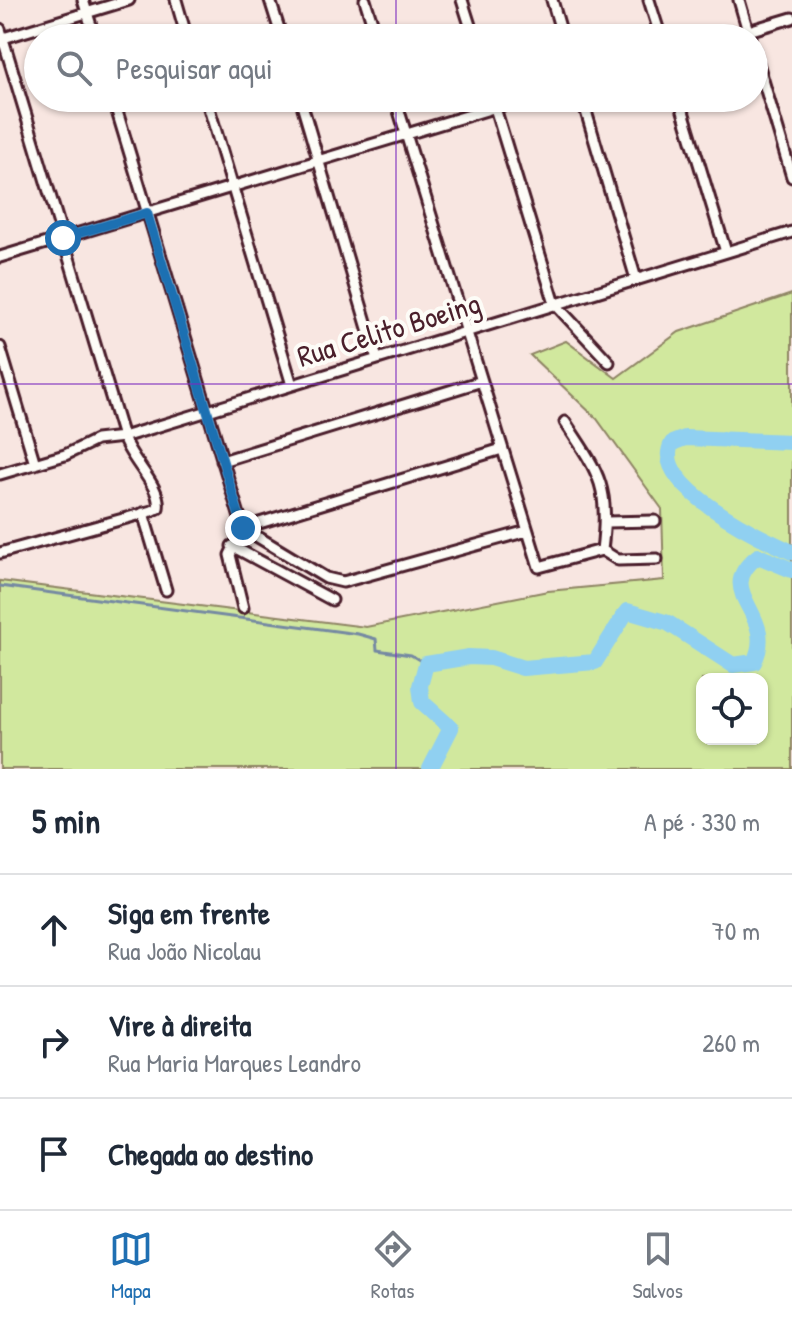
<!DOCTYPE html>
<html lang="pt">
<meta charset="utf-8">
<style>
:root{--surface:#fff;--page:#f2f2f3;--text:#1f2937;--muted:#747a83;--line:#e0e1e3;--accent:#1f6fb2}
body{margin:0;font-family:"Patrick Hand",sans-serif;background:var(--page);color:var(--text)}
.controls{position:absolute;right:24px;bottom:24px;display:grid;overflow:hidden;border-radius:16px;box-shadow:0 2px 6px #0004}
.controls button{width:72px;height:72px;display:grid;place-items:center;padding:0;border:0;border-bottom:2px solid var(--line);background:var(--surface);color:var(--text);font:40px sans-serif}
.stop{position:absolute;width:24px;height:24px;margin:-18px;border:6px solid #1f6fb2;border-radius:50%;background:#fff}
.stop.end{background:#1f6fb2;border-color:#fff;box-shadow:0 2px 8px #0008}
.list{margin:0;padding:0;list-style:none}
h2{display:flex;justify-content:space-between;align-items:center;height:104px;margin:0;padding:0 32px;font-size:34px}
h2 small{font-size:26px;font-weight:400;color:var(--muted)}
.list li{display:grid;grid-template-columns:52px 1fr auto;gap:24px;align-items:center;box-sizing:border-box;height:112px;padding:0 32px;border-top:2px solid var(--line)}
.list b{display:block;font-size:30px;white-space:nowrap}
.list p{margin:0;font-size:26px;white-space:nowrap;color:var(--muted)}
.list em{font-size:26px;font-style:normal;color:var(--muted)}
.icon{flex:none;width:44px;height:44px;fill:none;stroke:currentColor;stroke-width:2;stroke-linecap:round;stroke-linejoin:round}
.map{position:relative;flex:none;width:792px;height:769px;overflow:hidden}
.search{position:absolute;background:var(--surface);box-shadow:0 2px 6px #0004;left:24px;right:24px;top:24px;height:88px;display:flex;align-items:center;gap:20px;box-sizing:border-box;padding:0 28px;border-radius:44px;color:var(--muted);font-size:30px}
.sheet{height:440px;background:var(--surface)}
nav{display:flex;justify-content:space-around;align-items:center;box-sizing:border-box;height:112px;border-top:2px solid var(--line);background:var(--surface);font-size:22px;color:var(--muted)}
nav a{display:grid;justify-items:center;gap:4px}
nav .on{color:var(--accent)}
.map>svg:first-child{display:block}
.green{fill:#d1e89e;stroke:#8e8464;stroke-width:2;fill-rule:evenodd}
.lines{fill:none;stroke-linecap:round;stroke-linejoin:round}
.stream{stroke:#7489a2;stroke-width:3}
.river{stroke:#90d0f1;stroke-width:16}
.minor-casing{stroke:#4a1f2b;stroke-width:15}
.minor{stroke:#fdfcf7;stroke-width:9}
.route{stroke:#1f6fb2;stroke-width:10}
.grid{fill:none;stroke:#7b2cbf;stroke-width:2;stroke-opacity:0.55}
.labels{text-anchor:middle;stroke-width:8;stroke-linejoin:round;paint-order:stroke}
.street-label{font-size:30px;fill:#4a1f2b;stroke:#fdfcf7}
</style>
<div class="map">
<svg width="792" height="769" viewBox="0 0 792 769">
<rect width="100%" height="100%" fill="#f8e6e1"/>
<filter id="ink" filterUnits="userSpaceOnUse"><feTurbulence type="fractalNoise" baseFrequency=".0125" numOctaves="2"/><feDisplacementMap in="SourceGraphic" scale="16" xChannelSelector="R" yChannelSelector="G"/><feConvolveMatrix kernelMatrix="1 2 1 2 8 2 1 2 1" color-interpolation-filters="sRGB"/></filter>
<g filter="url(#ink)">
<path class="green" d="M792 294V769H0V581L366 627 548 591 664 580 662 509 597 419 530 355 566 341 616 378 679 332ZM702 679H762V739H702Z"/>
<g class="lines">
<path class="stream" d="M0 586 358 634 376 639 377 650 411 655 426 664"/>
<path class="river" d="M792 442 685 438 672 443C649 485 763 539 792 552
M430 769 451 728 422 702 420 686 426 664 469 657 491 658 523 668 595 662 627 611 668 623 733 665 754 662C779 613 710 593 758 556L792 570"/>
<defs>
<path id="minor" d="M83 0 95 38
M176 0 187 38
M270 0 282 38
M365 0 377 38
M462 0 474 38
M552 0 563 38
M649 0 661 38
M739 0 750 38
M0 29 123 437C131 461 162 487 158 508L152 511 0 553
M725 38 792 18
M0 39 129 0
M754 50 792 177
M113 98 243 528 326 578 343 582 527 531
M206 98 292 385
M300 98 377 359
M395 98 539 567 602 550C610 486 599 473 565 422
M492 98 555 304 609 362
M582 98 636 279
M679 98 726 252
M0 257 526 98
M0 347 35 464
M222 461 482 381
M0 474 65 455 96 440 123 437 792 232
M143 513 166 590
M606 522 655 521
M232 546 332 600
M602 550 618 560 657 559
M243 608 230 555 243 528 502 449"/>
</defs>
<use href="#minor" class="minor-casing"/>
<use href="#minor" class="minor"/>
</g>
</g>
<g class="lines" filter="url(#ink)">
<path class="route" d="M63 238 147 213 243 528"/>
</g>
<path class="grid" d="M396 0V38M396 98V769M0 384H792"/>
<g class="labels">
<g class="street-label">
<text transform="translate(389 330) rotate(-17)" y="10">Rua Celito Boeing</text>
</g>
</g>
</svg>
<div class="controls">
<button><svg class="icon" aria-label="locate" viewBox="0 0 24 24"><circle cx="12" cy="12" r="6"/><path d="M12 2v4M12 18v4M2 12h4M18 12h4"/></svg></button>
</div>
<div class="stop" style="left:63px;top:238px"></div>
<div class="stop end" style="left:243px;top:528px"></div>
<div class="search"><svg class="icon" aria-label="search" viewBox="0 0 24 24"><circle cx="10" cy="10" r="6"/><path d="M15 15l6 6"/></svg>Pesquisar aqui</div>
</div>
<section class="sheet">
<h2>5 min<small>A pé · 330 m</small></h2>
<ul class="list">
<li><svg class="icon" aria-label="ahead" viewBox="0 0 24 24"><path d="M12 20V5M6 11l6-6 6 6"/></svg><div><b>Siga em frente</b><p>Rua João Nicolau</p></div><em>70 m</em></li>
<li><svg class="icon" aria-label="right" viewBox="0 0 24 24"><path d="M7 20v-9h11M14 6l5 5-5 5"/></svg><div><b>Vire à direita</b><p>Rua Maria Marques Leandro</p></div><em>260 m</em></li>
<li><svg class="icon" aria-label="arrive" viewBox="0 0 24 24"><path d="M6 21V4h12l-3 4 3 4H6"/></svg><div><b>Chegada ao destino</b></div></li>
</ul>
</section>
<nav>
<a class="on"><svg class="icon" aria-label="map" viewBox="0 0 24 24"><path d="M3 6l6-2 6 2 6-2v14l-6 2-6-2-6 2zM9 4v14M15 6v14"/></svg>Mapa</a>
<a><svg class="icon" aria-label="directions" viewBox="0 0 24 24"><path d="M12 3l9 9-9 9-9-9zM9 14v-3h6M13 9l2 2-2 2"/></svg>Rotas</a>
<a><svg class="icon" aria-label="saved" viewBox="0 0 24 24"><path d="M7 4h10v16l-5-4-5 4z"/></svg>Salvos</a>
</nav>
